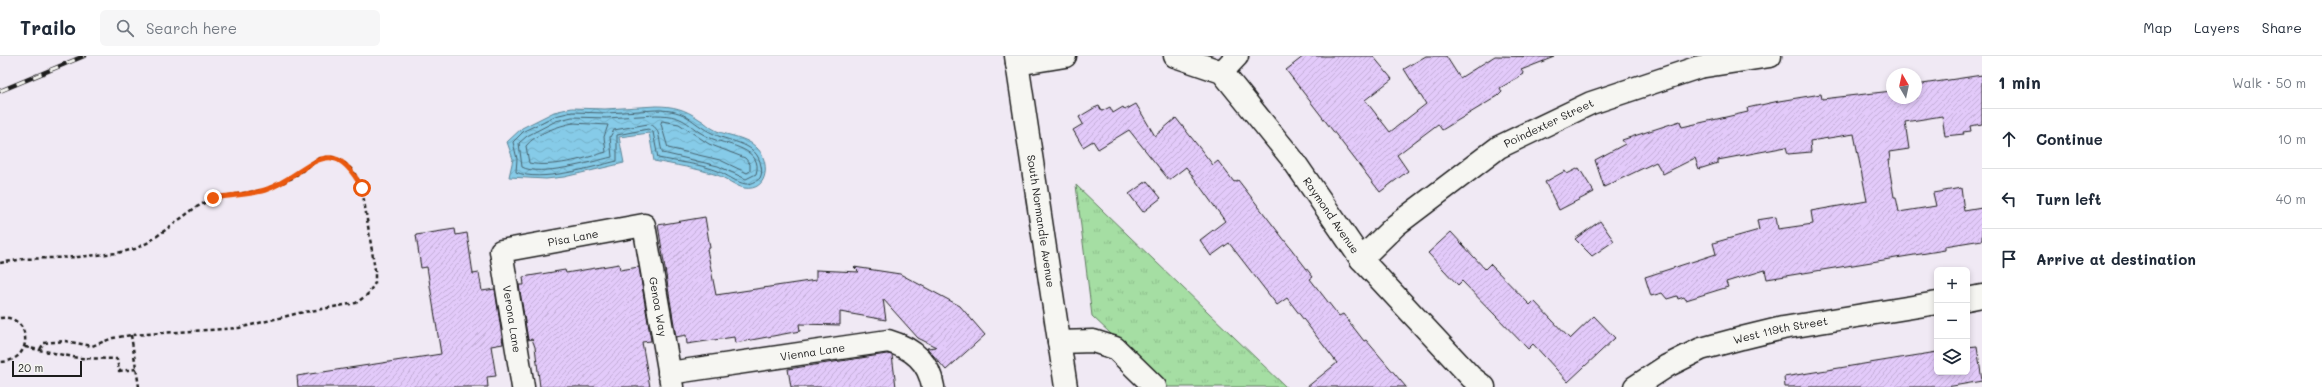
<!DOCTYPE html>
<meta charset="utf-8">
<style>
:root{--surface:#fff;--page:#f6f6f7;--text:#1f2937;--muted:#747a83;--line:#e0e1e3}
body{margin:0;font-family:Mali,sans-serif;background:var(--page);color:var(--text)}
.controls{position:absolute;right:12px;bottom:12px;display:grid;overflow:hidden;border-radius:6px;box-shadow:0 2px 6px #0003}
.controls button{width:36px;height:36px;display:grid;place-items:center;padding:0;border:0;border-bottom:1px solid var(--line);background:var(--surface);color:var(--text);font:20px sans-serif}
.compass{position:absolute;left:1886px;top:12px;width:36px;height:36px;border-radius:50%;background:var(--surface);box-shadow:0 2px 6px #0003;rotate:351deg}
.scale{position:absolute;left:12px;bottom:10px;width:70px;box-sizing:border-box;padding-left:4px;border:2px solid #1c1c1c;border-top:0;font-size:11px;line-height:14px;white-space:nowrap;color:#1c1c1c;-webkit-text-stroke:3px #f6f6f2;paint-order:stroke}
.stop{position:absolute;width:12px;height:12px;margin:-9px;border:3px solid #ea580c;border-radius:50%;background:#fff}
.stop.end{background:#ea580c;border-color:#fff;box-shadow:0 1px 4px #0008}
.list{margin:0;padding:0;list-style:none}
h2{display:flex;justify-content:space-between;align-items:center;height:52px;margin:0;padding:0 16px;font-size:17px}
h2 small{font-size:13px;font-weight:400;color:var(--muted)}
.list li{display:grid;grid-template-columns:26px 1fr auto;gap:12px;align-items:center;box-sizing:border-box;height:60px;padding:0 16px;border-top:1px solid var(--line)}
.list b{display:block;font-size:15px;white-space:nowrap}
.list em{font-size:13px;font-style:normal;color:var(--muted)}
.icon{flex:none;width:22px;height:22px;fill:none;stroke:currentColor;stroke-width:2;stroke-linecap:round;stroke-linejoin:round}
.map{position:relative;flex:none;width:1982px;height:331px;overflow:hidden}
header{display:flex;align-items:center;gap:24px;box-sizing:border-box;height:56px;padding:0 20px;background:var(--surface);border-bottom:1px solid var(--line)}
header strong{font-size:19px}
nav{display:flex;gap:22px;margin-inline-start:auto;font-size:14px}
.search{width:280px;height:36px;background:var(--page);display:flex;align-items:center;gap:10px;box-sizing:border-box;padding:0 14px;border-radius:6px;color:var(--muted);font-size:15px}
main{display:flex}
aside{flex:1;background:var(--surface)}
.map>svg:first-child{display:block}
.grass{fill:url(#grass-tufts);stroke:#607d60}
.water{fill:url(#water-waves);stroke:#5c8596}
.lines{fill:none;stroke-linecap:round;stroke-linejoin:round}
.shore{stroke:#46626e;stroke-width:1}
.building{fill:url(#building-hatch);stroke:#1c1c1c}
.minor-casing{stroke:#1c1c1c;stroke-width:25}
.major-casing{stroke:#1c1c1c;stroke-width:25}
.path{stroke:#1c1c1c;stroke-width:2.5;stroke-dasharray:4 3;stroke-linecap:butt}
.minor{stroke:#f6f6f2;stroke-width:22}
.major{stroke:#f6f6f2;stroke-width:22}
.rail-casing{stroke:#1c1c1c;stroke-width:4.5}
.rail{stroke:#f6f6f2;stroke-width:3;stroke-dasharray:9;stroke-linecap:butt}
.route{stroke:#ea580c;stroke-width:5}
.labels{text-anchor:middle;stroke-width:4;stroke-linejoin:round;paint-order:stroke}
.street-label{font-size:11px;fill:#1c1c1c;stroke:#f6f6f2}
</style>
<header>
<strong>Trailo</strong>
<div class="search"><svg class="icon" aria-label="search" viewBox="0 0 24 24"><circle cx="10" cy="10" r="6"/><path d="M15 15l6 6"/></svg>Search here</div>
<nav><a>Map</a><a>Layers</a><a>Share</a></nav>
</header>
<main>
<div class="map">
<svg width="1982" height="331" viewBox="0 0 1982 331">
<defs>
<pattern id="grass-tufts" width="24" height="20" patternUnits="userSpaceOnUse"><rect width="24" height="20" fill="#a5dea3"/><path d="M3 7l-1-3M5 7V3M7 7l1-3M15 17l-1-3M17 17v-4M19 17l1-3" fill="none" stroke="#8dbe8c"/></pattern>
<pattern id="water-waves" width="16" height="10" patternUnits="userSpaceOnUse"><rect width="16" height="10" fill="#86cbe8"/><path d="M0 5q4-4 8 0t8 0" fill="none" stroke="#73aec6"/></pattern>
<pattern id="building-hatch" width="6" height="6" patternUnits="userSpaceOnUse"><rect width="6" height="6" fill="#e3cafa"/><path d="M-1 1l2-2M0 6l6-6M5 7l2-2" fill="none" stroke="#c2add6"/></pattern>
</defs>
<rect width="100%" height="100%" fill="#f0e9f4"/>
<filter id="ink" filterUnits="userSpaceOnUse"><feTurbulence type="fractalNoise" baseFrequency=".025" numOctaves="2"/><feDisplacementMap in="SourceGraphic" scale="8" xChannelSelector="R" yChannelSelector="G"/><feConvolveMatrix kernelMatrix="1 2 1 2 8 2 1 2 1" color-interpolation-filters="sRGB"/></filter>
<g filter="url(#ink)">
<path class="grass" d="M1076 129 1286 331H1167L1092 260Z"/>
<path class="water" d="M656 50C673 50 685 53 699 63 705 66 710 72 717 75 729 80 746 81 756 91 770 103 770 136 744 132 735 130 726 122 717 119 697 112 674 109 654 105L649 77 619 81 624 107 564 121 546 123 509 121 513 103 507 86 522 72 554 56 572 52 605 53Z"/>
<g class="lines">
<path class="shore" d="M656 54C690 54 688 66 714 78 732 87 757 86 761 110 762 114 762 118 760 122 756 126 751 128 746 128 737 127 727 119 718 115 700 108 678 106 658 102L653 76 648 73 617 79V105C592 111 540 127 516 116L517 103 513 86 524 75 555 60 572 56 606 57Z
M656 59C690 59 687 73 713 83 728 89 764 93 756 118L746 123 718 110 663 97C658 88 662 70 648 68L614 74 610 81 612 101C591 106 540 121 522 111L519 87 527 80 556 65 572 61 606 62Z
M662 65 679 68 709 88 745 102 750 108V115L747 117 720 104 668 92 661 68Z
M573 67 608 69 604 81 606 96C584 103 551 112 529 107L526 90C536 77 558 70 573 67Z"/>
</g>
<path class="building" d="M1304 0H1373L1392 23 1365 44 1390 76 1426 48 1404 13 1426 0H1446L1460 22 1495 0 1554 1 1521 14 1524 18 1500 32 1502 36 1498 40 1442 74 1438 68 1397 99 1408 115 1380 136 1286 14Z
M1982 19V68L1970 70 1971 75 1963 76 1964 78 1945 80 1942 60 1905 66 1909 93 1889 96 1890 104H1888L1894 141H1896L1899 156 1936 150 1933 137 1961 132 1964 155 1982 152V184L1945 190V194L1767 223 1765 214 1726 226 1728 231 1686 244 1684 241 1678 243 1677 240 1667 243 1662 237 1651 240 1645 221 1716 198 1713 187 1759 174 1757 164 1776 161 1778 173 1813 168 1811 155 1867 145 1854 78 1810 85 1811 96 1788 98 1786 91 1718 104V107L1699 113 1695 102 1663 118 1656 106 1604 131 1595 104 1625 88 1622 84 1680 65 1682 71 1748 56 1747 52 1779 45 1821 38 1822 43 1892 35V42H1916V29Z
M1136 48 1155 80 1176 62 1213 109 1218 105 1234 126 1238 124 1313 221 1310 223 1339 260 1343 258 1364 285 1366 284 1406 331H1307L1337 307 1287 242 1277 249 1229 187 1211 200 1200 184 1225 165 1186 111 1169 124 1129 74 1098 93 1093 85 1083 91 1073 74 1083 68 1079 61 1094 52 1099 50 1102 55 1110 51 1113 57 1123 51 1125 54Z
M1579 112 1594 136 1559 154 1545 126 1565 115 1567 118Z
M1147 125 1161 142 1143 156 1129 138Z
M705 161 710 192 707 193 716 239 816 224V214L859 216 854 211 900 218 960 250 985 279 946 314 927 292 936 291 918 282 883 243 886 264 840 256V269L799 268 800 275 735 287 734 281 687 288 686 279 676 281 658 169Z
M1600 165 1614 185 1592 200 1575 183Z
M455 173 456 179 467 177 473 218 479 217 482 235 495 233 503 288 491 290 496 320 487 321 488 331H298L297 320 441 298 427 211 421 212 416 179Z
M1451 176 1485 213 1490 208 1530 249 1534 245 1570 283 1594 260 1615 282 1568 326 1533 288 1528 293 1462 225 1458 229 1428 197Z
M619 208 620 214 639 211 651 285 642 286 650 331H540L535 291 532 283 528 284 519 229H524L523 221 565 214 566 217Z
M1977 290 1982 325 1947 331H1785L1784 321 1937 296V316H1967V291Z
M887 298 892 299 896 331H791L788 313Z"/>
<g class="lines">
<defs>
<g id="minor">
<path id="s1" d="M1175 0 1222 16 1293 104 1361 203 1471 321 1484 331"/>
<path d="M1017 8 1065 0"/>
<path d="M1222 16 1237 0"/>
<path id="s2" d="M1361 203 1396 169 1499 91 1591 47 1699 11 1770 0"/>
<path d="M1967 243 1982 240"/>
<path d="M1059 286 1093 285 1115 292 1155 331"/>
<path id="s3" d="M669 317 888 285C912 292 929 305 933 331"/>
<path id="s4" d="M523 331 501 195 644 169 672 331"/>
<path id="s5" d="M1635 331 1667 310 1701 293 1742 282 1783 272 1937 247"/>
</g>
<g id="major">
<path id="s6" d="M1016 0 1066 331"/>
</g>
</defs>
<use href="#minor" class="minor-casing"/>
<use href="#major" class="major-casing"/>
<path class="path" d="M0 207 24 203 78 201 117 197 135 193 149 186 195 152 213 142 265 134 292 122 318 103 331 101 342 105 353 115 362 132 375 214V227L367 239 356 247 299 257 239 272 131 279 113 282 92 290 65 285 44 287 39 295
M0 262C30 257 37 305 0 306
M131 279 139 331
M25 291 78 302 117 303 119 315 136 313"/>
<use href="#minor" class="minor"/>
<use href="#major" class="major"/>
<defs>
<path id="rail" d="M0 35 84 0"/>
</defs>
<use href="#rail" class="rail-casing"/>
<use href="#rail" class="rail"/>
</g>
</g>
<g class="lines" filter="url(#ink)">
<path class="route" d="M213 142C230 139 249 139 265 134 308 120 329 70 362 132"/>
</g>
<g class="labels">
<g class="street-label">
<text dy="4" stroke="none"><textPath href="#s2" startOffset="233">Poindexter Street</textPath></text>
<text dy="4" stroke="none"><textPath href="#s1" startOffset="230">Raymond Avenue</textPath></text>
<text dy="4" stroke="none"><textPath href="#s6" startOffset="167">South Normandie Avenue</textPath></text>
<text dy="4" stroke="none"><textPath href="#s4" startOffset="211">Pisa Lane</textPath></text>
<text dy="4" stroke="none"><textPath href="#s4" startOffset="366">Genoa Way</textPath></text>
<text transform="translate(512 263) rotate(81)" y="4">Verona Lane</text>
<text dy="4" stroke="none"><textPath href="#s5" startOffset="158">West 119th Street</textPath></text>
<text dy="4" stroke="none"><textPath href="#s3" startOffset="145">Vienna Lane</textPath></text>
</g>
</g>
</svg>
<div class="controls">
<button>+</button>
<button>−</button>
<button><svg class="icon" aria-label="layers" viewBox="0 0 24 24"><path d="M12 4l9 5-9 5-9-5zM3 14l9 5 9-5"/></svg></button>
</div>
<svg class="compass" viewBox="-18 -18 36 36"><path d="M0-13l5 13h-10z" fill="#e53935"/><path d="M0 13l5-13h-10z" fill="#747a83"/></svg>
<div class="scale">20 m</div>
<div class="stop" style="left:362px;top:132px"></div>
<div class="stop end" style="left:213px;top:142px"></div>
</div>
<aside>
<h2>1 min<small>Walk · 50 m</small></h2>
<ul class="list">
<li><svg class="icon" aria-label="ahead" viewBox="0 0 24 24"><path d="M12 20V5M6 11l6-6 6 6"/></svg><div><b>Continue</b></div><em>10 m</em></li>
<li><svg class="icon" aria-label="left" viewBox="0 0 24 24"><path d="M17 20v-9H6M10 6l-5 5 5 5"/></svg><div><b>Turn left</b></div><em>40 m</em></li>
<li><svg class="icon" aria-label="arrive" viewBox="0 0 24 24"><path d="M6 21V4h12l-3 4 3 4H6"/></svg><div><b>Arrive at destination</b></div></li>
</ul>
</aside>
</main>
